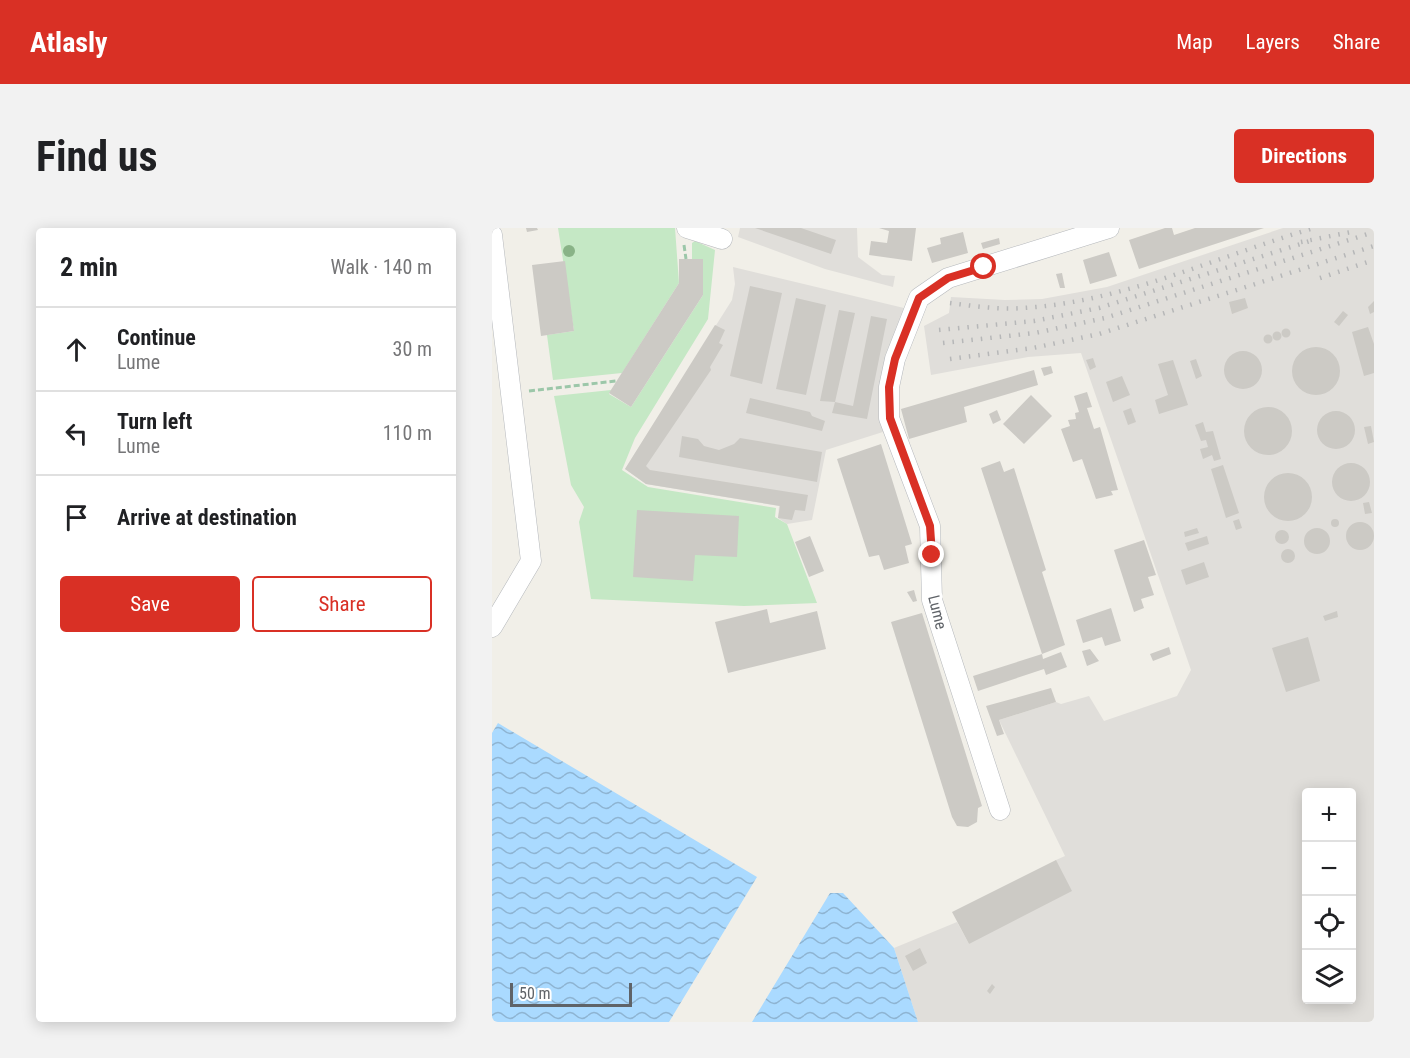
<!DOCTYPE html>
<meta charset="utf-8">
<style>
:root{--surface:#fff;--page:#f2f2f2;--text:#202124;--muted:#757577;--line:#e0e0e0;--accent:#d93025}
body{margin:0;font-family:"Roboto Condensed",sans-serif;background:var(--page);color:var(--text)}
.controls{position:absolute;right:18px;bottom:18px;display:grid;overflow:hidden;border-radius:6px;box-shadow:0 3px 15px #0003}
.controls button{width:54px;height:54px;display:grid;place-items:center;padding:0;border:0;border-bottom:2px solid var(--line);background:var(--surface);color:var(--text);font:30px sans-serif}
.scale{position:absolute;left:18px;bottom:15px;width:122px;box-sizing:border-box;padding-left:6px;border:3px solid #5f6368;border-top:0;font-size:16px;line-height:21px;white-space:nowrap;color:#5f6368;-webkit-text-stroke:4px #fff;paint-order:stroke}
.stop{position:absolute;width:18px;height:18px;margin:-14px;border:4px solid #d93025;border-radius:50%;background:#fff}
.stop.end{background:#d93025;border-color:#fff;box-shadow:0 2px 6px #0008}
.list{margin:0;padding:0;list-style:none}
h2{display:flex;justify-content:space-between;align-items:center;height:78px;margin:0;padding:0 24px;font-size:26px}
h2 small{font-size:20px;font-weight:400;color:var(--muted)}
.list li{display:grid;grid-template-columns:39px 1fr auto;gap:18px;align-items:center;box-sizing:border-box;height:84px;padding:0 24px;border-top:2px solid var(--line)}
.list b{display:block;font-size:22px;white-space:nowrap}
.list p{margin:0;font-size:20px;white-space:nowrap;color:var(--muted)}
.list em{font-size:20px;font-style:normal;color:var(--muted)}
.actions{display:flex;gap:12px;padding:18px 24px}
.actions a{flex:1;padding:14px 0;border:2px solid var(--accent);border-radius:6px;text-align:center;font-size:21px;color:var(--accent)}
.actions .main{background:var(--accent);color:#fff}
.icon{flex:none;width:33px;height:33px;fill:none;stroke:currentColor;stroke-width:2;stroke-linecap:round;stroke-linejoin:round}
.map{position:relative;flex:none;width:882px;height:794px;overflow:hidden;border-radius:6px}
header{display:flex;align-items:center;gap:36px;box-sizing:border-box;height:84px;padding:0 30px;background:var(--accent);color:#fff}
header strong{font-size:28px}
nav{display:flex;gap:33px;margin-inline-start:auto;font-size:21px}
.intro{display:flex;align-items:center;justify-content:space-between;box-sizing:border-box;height:144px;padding:0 36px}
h1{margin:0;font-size:42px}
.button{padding:15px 27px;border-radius:6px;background:var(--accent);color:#fff;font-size:21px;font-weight:700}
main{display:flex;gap:36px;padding:0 36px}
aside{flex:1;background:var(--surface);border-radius:6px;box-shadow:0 3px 15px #0003}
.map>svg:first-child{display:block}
.industrial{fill:#e0deda;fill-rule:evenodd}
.green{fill:#c5e8c5}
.water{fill:url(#water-waves)}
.building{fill:#cccac5}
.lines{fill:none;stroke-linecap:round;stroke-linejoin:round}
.minor-casing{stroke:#b5b8bc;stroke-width:21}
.path{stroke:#9cc7a9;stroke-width:3;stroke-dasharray:6 3;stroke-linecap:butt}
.minor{stroke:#fff;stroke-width:20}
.rail{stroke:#b6b7b8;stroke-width:4.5;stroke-dasharray:1.5 8;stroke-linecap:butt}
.tree{fill:#89b387}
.route{stroke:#d93025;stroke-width:8}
.labels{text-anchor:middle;stroke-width:6;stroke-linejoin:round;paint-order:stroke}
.street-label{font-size:16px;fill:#5f6368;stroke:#fff}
</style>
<header>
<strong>Atlasly</strong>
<nav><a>Map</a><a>Layers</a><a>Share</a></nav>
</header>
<div class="intro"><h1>Find us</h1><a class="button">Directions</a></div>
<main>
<aside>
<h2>2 min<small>Walk · 140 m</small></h2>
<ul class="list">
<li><svg class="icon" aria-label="ahead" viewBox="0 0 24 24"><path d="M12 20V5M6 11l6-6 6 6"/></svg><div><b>Continue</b><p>Lume</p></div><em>30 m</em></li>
<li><svg class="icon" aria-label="left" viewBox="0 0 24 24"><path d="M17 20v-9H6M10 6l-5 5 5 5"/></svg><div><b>Turn left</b><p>Lume</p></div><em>110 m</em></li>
<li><svg class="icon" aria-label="arrive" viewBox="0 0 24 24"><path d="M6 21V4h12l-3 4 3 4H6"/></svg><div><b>Arrive at destination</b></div></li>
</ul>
<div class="actions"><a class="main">Save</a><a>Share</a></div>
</aside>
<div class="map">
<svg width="882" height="794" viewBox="0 0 882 794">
<defs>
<pattern id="water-waves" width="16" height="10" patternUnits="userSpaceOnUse" patternTransform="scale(1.5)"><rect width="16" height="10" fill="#aadaff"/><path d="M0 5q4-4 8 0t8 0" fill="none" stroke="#8eb4d2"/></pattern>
</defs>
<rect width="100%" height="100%" fill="#f1efe8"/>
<path class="industrial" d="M248 0H365L366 29 390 47 403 48 401 59 333 41 246 9Z
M791 0H882V794H426L402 720 465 694 477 716 564 632 573 628 507 492 564 474 569 476 597 468 612 493 685 468 699 442 589 125 536 129 439 147 432 98 457 85 459 69 513 72 550 71 615 59ZM814 564H860V772H814Z
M241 39 412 80 388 160 394 203 334 222 320 292 295 296 286 290 287 278 154 256 133 241 240 72 243 56Z"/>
<path class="green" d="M66 0H183L187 55 130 145 61 152 55 107 82 103Z
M203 13 223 22 216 91 143 210 130 242 156 259 284 280 283 289 295 296 325 375 252 378 99 371 87 294 92 279 79 257 62 168 119 162 117 166 139 179 211 67 200 32V15Z"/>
<path class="water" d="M6 495 265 649 177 794H0V505Z
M338 665H351L402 720 426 794H260Z"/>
<path class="building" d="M34 0H45L46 2 35 4Z
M263 0H309L344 12 339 26Z
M387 0H424L420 33 377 27 379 13 395 15 397 3Z
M673 0H680L682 7 703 0H772L647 41 637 12Z
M471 4 476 25 440 35 435 20 449 16 448 10Z
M507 10 508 16 491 21 489 15Z
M617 24 625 48 598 56 591 32Z
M187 31H211V67L139 179 117 165 187 55Z
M73 33 82 103 49 108 40 37Z
M570 45 573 60H568L564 46Z
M258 58 290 65 270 156 238 148Z
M304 70 334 77 314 167 284 161Z
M753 70 756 80 740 86 737 74Z
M882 73V84L878 86 876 79Z
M347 82 363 85 343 174 328 173Z
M851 83 856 87 847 98 842 94Z
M379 88 395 91 375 191 340 185 343 174 361 178Z
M223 97 233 102 227 115 231 117 218 139 219 142 154 238 158 242 316 267 313 283 303 282 300 292 286 290 288 278 154 256 133 241Z
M876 99 882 116V145L872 148 860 104Z
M789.5 105a4.5 4.5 0 1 1 9 0a4.5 4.5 0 1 1-9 0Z
M780.5 108a4.5 4.5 0 1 1 9 0a4.5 4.5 0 1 1-9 0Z
M771.5 111a4.5 4.5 0 1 1 9 0a4.5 4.5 0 1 1-9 0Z
M800 143a24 24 0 1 1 48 0a24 24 0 1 1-48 0Z
M732 142a19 19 0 1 1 38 0a19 19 0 1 1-38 0Z
M601 130 604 139 598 142 594 132Z
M704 131 710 148 704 151 698 133Z
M681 132 696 177 667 186 663 172 676 167 666 136Z
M559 138 561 145 552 148 549 140Z
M542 142 546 157 472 179 475 194 417 211 409 181Z
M630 148 638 167 621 174 614 154Z
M595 164 600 179 595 180 602 201 608 199 626 262 619 263 621 267 604 271 590 231 581 234 569 201 578 198 576 192 584 191 583 185 587 184 582 168Z
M539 167 560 188 532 216 511 196Z
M258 170 318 184 320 188 333 193 330 203 254 185Z
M752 203a24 24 0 1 1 48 0a24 24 0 1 1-48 0Z
M639 180 644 194 636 197 631 183Z
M505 182 509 192 501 196 497 186Z
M825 202a19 19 0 1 1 38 0a19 19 0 1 1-38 0Z
M711 194 714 204 721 203 729 231 722 233 720 227 711 231 708 221 716 219 714 212 709 213 703 197Z
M879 198 882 214 876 216 872 199Z
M190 208 206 211 212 218 227 222 242 216 248 210 330 224 325 254 187 229Z
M389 216 420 316 413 318 417 335 392 342 387 327 377 329 345 231Z
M508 233 512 244 522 240 554 342 550 344 573 417 550 426 489 240Z
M840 254a19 19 0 1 1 38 0a19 19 0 1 1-38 0Z
M731 237 747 285 734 290 719 241Z
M772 269a24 24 0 1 1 48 0a24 24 0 1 1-48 0Z
M877 274 880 285 873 286 871 275Z
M145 282 247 288 245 329 203 327 201 353 141 349Z
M839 295a4 4 0 1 1 8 0a4 4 0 1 1-8 0Z
M747 291 750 300 744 302 741 293Z
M854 308a14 14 0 1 1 28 0a14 14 0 1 1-28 0Z
M812 313a13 13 0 1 1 26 0a13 13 0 1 1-26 0Z
M705 300 707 305 693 309 692 304Z
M783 309a7 7 0 1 1 14 0a7 7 0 1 1-14 0Z
M318 308 332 343 317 349 303 314Z
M715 308 717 316 696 323 693 315Z
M652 312 664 347 656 349 662 367 649 371 652 380 642 384 622 322Z
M789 328a7 7 0 1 1 14 0a7 7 0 1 1-14 0Z
M712 334 717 349 694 357 689 342Z
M422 362 425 373 421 374 415 364Z
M619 380 629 413 613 418 610 409 591 415 584 392Z
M275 381 278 395 325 383 334 421 236 445 223 394Z
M845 383 846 389 833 393 831 388Z
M430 385 490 578 486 580 485 594 476 599 465 598 460 589 399 394Z
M816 409 828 453 794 464 780 420Z
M677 419 679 426 661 433 658 426Z
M598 421 607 433 595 438 590 423Z
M569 424 575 439 554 447 552 441 486 463 481 448 550 426 551 431Z
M559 460 564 474 507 492 512 506 505 508 494 478Z
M564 632 580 663 477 716 460 684Z
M428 720 435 735 421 743 413 728Z
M500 756 503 759 498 766 495 763Z"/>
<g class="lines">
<defs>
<path id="minor" d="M195 0 230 11
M0 7 39 333 0 399
M508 582 440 372 438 298 397 190V159L403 131 427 70 456 50 617 0"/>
</defs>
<use href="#minor" class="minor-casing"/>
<path class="path" d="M192 17 194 31
M37 163 124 153"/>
<use href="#minor" class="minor"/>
<path class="rail" d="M809 14 859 4
M828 50 882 32
M458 75C482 78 507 82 531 80 632 74 726 28 822 0
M447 102 542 93 607 80 818 13
M451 115 543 105 613 90 882 4
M458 131 541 120 607 106 882 18"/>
</g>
<circle class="tree" cx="77" cy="23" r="6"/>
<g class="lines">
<path class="route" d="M440 327 438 298 398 190 397 159 403 131 427 70 456 50 492 39"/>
</g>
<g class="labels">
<g class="street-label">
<text transform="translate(446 384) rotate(76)" y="6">Lume</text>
</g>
</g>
</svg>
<div class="controls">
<button>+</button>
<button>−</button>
<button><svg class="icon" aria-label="locate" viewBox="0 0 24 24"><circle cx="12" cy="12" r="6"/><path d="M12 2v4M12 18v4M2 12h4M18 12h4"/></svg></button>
<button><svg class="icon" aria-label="layers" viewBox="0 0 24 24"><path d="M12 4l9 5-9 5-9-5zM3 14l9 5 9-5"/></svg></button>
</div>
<div class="scale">50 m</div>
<div class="stop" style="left:492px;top:39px"></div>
<div class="stop end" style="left:440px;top:327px"></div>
</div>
</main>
